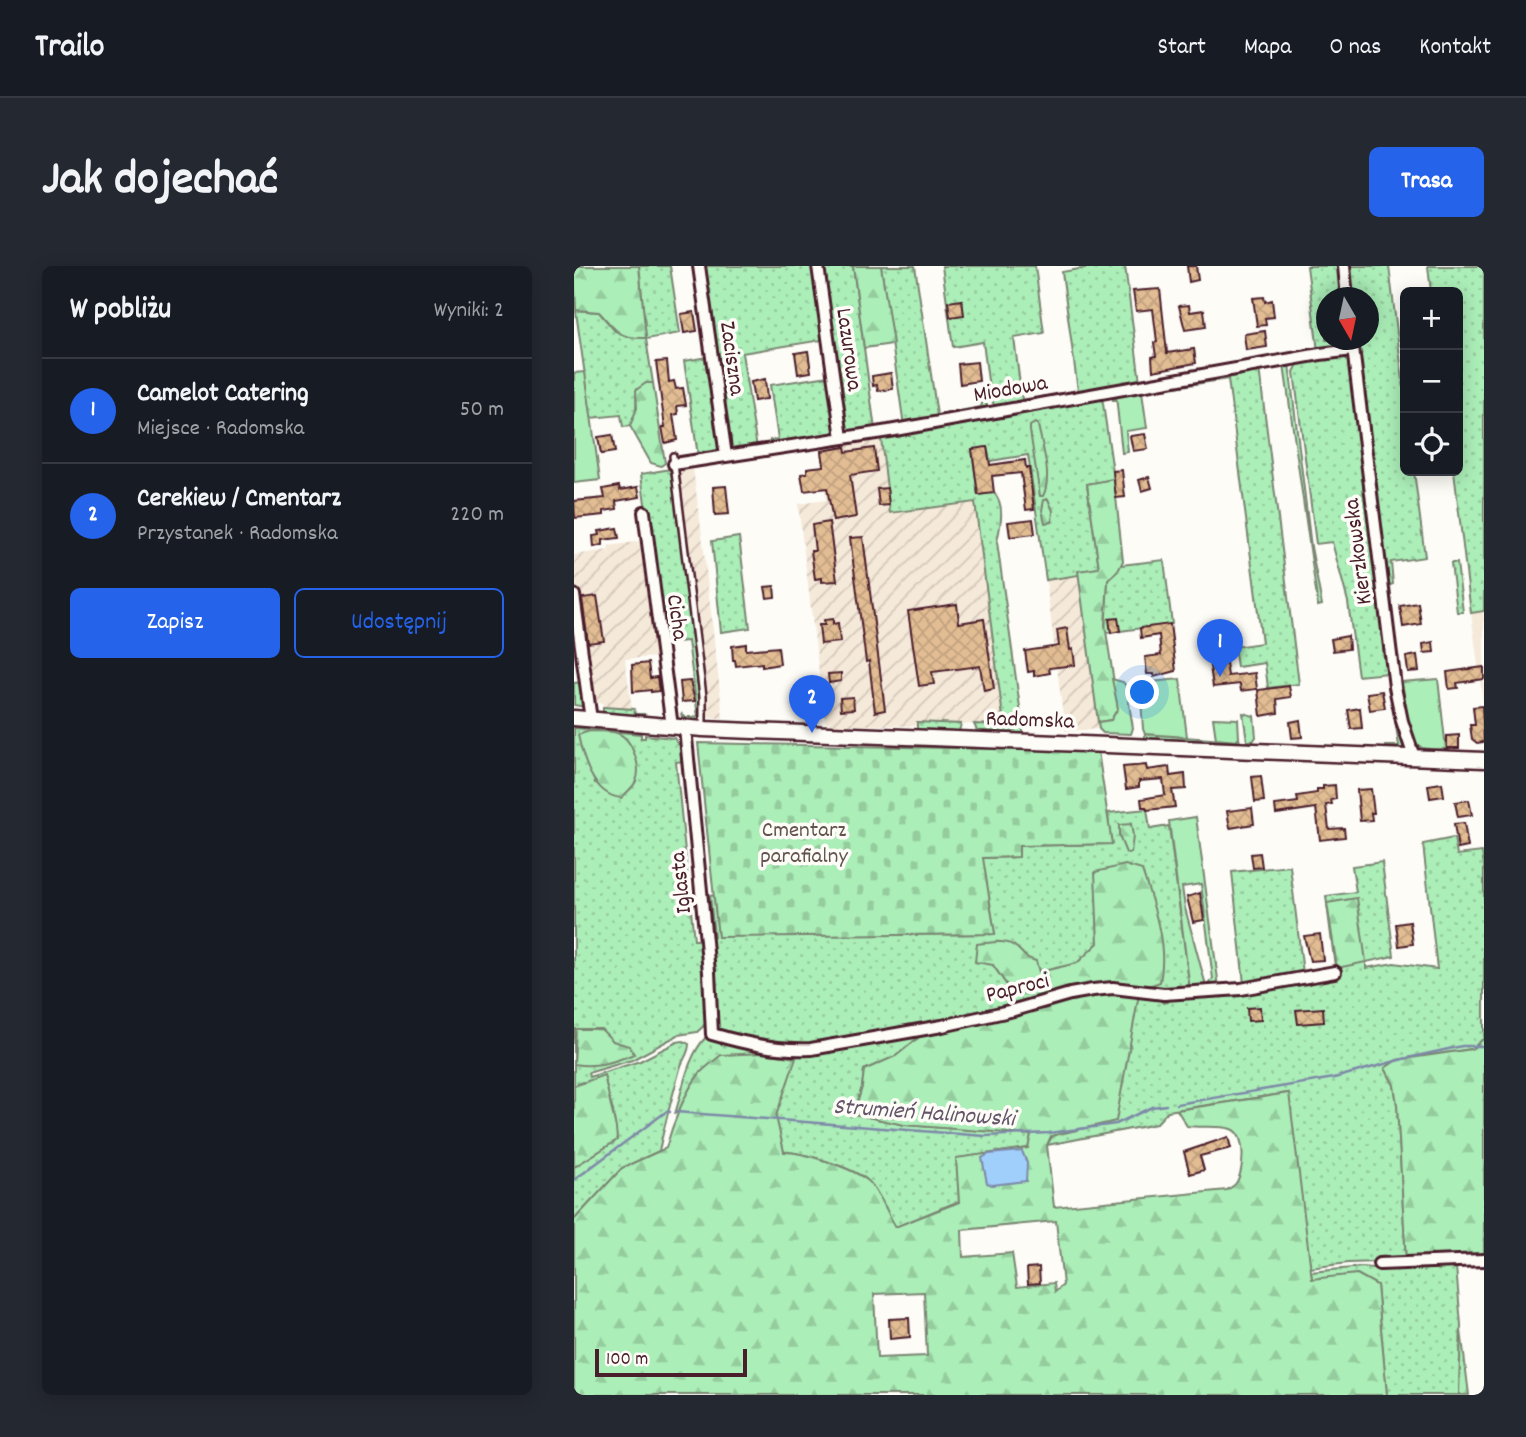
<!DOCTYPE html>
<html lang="pl">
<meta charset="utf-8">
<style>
:root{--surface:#171b24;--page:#242831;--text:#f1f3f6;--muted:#9ea1a6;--line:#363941;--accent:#2563eb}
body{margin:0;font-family:Dekko,sans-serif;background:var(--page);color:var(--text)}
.controls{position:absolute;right:21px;top:21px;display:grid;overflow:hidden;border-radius:10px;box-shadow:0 4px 18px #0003}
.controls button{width:63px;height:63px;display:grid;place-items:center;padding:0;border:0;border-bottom:2px solid var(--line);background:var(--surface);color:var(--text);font:35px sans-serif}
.compass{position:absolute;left:742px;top:21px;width:63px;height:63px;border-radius:50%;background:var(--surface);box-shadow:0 4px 18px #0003;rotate:171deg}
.scale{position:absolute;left:21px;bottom:18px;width:152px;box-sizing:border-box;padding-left:7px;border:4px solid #4a1f2b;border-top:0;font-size:19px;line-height:24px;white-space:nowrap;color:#4a1f2b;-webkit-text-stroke:5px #fdfcf7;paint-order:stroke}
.you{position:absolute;left:569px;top:427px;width:24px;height:24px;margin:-18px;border:5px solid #fff;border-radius:50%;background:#1a73e8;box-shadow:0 0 0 10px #1a73e833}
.badge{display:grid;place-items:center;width:46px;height:46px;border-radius:50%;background:var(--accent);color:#fff;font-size:23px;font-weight:700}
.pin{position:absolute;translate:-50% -58px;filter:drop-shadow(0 2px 4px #0008)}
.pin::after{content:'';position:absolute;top:37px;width:24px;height:21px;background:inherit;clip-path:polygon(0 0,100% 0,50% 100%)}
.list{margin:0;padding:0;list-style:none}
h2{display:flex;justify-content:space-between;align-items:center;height:91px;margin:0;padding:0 28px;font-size:30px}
h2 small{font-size:23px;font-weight:400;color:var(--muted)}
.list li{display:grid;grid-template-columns:46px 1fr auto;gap:21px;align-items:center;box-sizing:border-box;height:105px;padding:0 28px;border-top:2px solid var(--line)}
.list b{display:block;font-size:26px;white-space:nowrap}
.list p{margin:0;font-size:23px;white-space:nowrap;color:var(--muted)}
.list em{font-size:23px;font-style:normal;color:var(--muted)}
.actions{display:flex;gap:14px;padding:21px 28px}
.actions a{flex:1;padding:16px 0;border:2px solid var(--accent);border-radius:10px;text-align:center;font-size:24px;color:var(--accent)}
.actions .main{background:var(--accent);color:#fff}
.icon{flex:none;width:38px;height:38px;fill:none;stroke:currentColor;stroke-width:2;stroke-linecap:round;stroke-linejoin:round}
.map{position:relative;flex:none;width:910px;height:1129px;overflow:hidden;border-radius:10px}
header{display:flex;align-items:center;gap:42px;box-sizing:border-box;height:98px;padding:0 35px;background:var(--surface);border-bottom:2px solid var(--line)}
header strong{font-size:33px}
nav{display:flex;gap:38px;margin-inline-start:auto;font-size:24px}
.intro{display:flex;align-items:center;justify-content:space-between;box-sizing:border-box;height:168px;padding:0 42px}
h1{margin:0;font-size:49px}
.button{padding:18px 32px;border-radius:10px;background:var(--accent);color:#fff;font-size:24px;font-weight:700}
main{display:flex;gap:42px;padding:0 42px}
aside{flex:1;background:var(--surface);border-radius:10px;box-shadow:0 4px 18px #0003}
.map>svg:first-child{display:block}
.built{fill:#f5e9d9}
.industrial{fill:url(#industrial-furrows)}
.grass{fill:url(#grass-dots);stroke:#7a8672;stroke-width:2;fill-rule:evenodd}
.forest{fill:url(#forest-firs);stroke:#7a8672;stroke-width:2;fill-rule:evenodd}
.cemetery{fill:url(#cemetery-stones);stroke:#7a8672;stroke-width:2}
.garden{fill:#abeeb8;stroke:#7a8672;stroke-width:2}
.water{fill:#a1cffc;stroke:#7e89a8;stroke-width:2}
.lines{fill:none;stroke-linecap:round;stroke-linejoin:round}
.stream{stroke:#7e89a8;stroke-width:2.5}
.building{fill:url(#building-cross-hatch);stroke:#4a1f2b;stroke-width:2}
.service-casing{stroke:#4a1f2b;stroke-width:10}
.minor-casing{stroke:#4a1f2b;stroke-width:16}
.tertiary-casing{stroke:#4a1f2b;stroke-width:19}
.service{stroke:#fdfcf7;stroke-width:5}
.minor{stroke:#fdfcf7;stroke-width:10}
.tertiary{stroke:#fdfcf7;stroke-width:14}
.labels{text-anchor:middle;stroke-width:7;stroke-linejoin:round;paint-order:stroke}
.street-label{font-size:23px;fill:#4a1f2b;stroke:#fdfcf7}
.park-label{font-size:23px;fill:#62534e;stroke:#fdfcf7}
.water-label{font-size:24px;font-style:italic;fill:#64546a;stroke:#fdfcf7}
</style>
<header>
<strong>Trailo</strong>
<nav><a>Start</a><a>Mapa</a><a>O nas</a><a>Kontakt</a></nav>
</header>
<div class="intro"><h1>Jak dojechać</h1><a class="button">Trasa</a></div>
<main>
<aside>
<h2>W pobliżu<small>Wyniki: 2</small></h2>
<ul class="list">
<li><span class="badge">1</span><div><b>Camelot Catering</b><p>Miejsce · Radomska</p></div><em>50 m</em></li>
<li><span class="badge">2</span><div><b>Cerekiew / Cmentarz</b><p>Przystanek · Radomska</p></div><em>220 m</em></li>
</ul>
<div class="actions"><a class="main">Zapisz</a><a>Udostępnij</a></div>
</aside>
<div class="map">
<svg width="910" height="1129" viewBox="0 0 910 1129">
<defs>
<pattern id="industrial-furrows" width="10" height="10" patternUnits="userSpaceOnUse" patternTransform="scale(1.75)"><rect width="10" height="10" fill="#f5e9d9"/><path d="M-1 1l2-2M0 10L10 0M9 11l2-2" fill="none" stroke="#d4c7ba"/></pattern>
<pattern id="grass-dots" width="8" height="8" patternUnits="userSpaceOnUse" patternTransform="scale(1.75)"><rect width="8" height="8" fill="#abeeb8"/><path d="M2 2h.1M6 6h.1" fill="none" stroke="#95cc9e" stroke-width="1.8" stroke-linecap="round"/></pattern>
<pattern id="forest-firs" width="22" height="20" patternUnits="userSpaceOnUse" patternTransform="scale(1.75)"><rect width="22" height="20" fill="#abeeb8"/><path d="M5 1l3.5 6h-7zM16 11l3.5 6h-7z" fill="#95cc9e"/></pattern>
<pattern id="cemetery-stones" width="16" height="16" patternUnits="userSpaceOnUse" patternTransform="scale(1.75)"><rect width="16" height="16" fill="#abeeb8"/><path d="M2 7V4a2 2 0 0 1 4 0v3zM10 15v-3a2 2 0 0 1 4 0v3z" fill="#95cc9e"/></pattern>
<pattern id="building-cross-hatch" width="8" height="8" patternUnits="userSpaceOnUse" patternTransform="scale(1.75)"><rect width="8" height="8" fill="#e2bd93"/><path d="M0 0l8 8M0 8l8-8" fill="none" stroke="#c3a27f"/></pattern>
</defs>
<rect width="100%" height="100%" fill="#fdfcf7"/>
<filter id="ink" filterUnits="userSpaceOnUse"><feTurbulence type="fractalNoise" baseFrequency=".0143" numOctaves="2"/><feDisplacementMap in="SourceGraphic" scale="14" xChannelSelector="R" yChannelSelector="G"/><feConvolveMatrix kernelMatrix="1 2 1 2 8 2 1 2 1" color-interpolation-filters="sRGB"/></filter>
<g filter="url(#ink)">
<path class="built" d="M910 345V444L897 347Z"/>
<path class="industrial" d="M306 172 316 247 401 235 430 459 343 457V460L282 459H261L251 456 224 238 252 234 246 182Z
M119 202 129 277 149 452 124 451 92 204Z
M68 275 84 391 51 393 58 443 29 441 28 437H18L0 308V289L35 284V280Z
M505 309 525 463 491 465 472 314Z"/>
<path class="grass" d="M65 0H96L106 67 72 73 79 117H72L62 130C63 142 62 150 56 160L49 161 47 149 17 152 0 32 2 44 25 46 41 65 72 72Z
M131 0H238L248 74 168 87 183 182 157 186Z
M247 0H279L301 164 278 167 270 163Z
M307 0H341L363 149 407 141 410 130 413 140 412 144 330 160Z
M368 0H461L470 67 440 72 448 134 465 132V134L420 139 416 130 409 76 379 81Z
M522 0H551L566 116 537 122 533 120 525 124 478 132V130L504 125 488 6Z
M733 0H766L770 31 752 32V74H775L772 81 744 85Z
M774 0H815L831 132V205H840L851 291 817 296 819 318 816 319 818 340 815 341 782 74H794V32L777 31Z
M854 0H910V345L897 347 880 205H884V26H857Z
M768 89 777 97 832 476 829 477 830 483 812 482V480H825L814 407 784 410 774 336 758 276 742 278 720 106 724 98 729 95Z
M134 91 147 186 124 190 110 95Z
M715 98 737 281 748 339 744 340 710 99Z
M685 102 725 418 694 422 691 397 663 401 660 381 688 377 654 113 542 130 541 135H539V128Z
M255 110 262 169 197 180 196 174 204 173 196 119Z
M528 131 540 213 513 218 525 302 505 305V309L472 314 454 189 416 195 413 181 398 183 404 229 420 227C432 239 426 261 423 276L449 463V467L403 465 400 458 430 459 401 236 316 247 307 173H303V170Z
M97 203 119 373 127 441 125 455H109L107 447 110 451H124L114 375 90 377 67 208Z
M165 271 176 362 147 366 138 275Z
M590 294 598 358 531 367 534 314 547 299Z
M877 297H883L889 346H883Z
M822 388H824C827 408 830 470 847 481 854 485 866 483 875 484H849L842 482 834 460Z
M29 441 60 443 61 448H70L69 451 29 447Z
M343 456 387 458 385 465 343 463Z
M0 462 67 468V472H71V469L100 472 104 478H108L110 495 102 496 120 674H128L134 756 123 766 104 769 58 794 14 807 15 811 66 795 103 776 109 775 115 778C115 788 108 794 106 803 98 831 91 857 85 885L48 902 0 954V901L43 874 39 845 32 822 8 816 0 820ZM44 467 53 476 61 491 21 517 7 481Z
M571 468 662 475 665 472 666 477 571 472Z
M573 543 576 563 595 560 616 724 569 722 522 607 524 677C518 683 511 692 503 697 480 711 444 703 419 699L432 718 438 741 240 780H212L150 768 144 763 135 673 140 671 136 630 140 629 144 670 421 668 408 592 444 591V580L537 578 534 547Z
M880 572 883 589 908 586 910 600V772L898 783 823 794 811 802 820 819 823 838 832 995 774 997 736 1002 714 827 594 845 582 858 473 879 565 728 584 731 589 737 594 736 593 730 670 718 658 606 716 600 729 707 761 701 752 630 782 626 778 600 808 596 820 690 792 696V702L820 697 863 703 849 578ZM783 633 764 701 754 637Z
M349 768 322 790 290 804 288 821 280 848 331 859 457 868 455 882 383 892 385 935 322 961C315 951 301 920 293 914 279 902 229 886 210 886L201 850 221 793 125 809 107 842 101 848C109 823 113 791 132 771L219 788Z
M789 1001 807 1003 882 1001 887 1059 885 1129H813L803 1019 783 1008 738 1014 737 1006Z"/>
<path class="forest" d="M0 0H65L72 72C44 73 43 65 25 46L2 44Z
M279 0H307L319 78 290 82Z
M72 117H79L91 197 87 200 77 197 56 160 63 142 62 124Z
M461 157 464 159C468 180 479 211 469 230H466L456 165V160Z
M540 213 549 295 544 305 534 314 531 359 544 442 537 454 524 456 504 305 525 302 513 218Z
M474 233 479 245 478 256 471 257 468 244 470 234Z
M15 465C23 466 35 464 43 467 58 472 68 501 62 515 59 522 52 527 47 532 19 529 9 493 4 469Z
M557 558 559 570 557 587H552L545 570V559Z
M551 599 568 604C579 638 594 679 586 716L569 722 565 728 542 855 477 870 473 879 480 941 653 924C656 922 660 920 662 917 670 906 673 869 657 863 646 859 626 862 613 860L603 844 715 827 738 1013 783 1008 803 1019 813 1129H0V954L48 902 92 882C98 860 111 825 126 807 132 801 140 795 147 789L190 787 222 792 202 850 210 886C229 886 278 902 293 914 303 921 315 949 321 961L385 936 382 892 454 882 457 869 330 859 280 848 288 821 290 804 322 790 349 768 438 741 432 718 419 699 401 696 403 678C416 677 432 672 443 682 452 690 449 691 462 695L465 706 503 697 524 677 521 606ZM482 955 489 1019 481 1026 480 1017 443 1021 438 987 389 991 388 964ZM350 1026 353 1090 303 1092 300 1028Z
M783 632 792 696 763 702 753 637Z
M2 763H27L39 775 55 780 60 788C40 796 22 802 0 798Z
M910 772V990L832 995 823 838 820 819 811 802 823 794 898 783Z
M30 809 42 862 43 874 0 901V820Z
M887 1064 895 1129H885Z"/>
<path class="cemetery" d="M124 477 524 485 538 578 445 580V591L409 592 421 668 144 671Z"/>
<path class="garden" d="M11 106 26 214 0 217V107Z
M568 126 573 162 552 165 554 186 548 187 542 130Z
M538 413 549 416 552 420 559 462 557 468 529 467 525 463 524 456 537 454 544 442Z
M606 413 613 471 571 468 569 463 566 417Z
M864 413 872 483C865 483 855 484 848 482 833 475 831 431 828 416Z
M9 416 12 441 0 439V417Z
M669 447 680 450 682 471 679 475H673Z
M639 452 664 453 665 472 662 475 642 473Z
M622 551 645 721 639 722 636 716 639 713 627 618 608 621 611 642 631 716 630 723 616 724 595 555Z"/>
<path class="water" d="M448 885 453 897 452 915 418 919 413 917 408 892 415 888Z"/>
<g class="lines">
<path class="stream" d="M603 838 760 812 829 793 888 780H910
M102 846 411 870 475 867 542 858 578 841 592 839
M0 914 93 845 96 846"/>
</g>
<path class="building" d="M613 0H622L624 14 615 16Z
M586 23 593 87 620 83 622 97 579 105 578 91 582 90 580 77 583 76 579 43 562 45 559 25Z
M690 31 691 36 698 34 700 51 691 52 692 59 683 60 679 32Z
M388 34 390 49 376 51 374 36Z
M615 39 616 46 630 44 632 61 611 64 605 40Z
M120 46 123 65 110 67 107 48Z
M691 65 693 81 672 84 670 68Z
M234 85 237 106 224 108 221 87Z
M93 95 95 116 100 115 102 123 109 122 112 139 103 140 104 148 99 149 103 174 91 177 88 161H91L82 96Z
M403 96 405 115 386 118 384 98Z
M317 107 319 123 304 125 303 119 299 120 298 110Z
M191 113 193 133 180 135 177 116Z
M571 168 574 183 559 185 556 170Z
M38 169 41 186 27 188 24 171Z
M271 181 272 186 300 182 303 205 276 209 282 251 259 255 253 222 230 225 227 208 233 207V202L250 200 248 185Z
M413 181 416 199 451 194 452 202H455L460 243 452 244 447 207 418 210 420 227 404 229 398 183Z
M548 204 551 231 542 232 539 205Z
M575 211 578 222 568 225 565 214Z
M45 220 46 224 64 221 66 231 42 235 43 243 30 245V249L1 252 0 235 31 232 29 223Z
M152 220 155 248 141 249 139 221Z
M313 222 315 239 305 240 303 223Z
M459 253 461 268 436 271 434 256Z
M255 256 263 315 248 316V312L241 313 237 285H241L238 259Z
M43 262 45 272 29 274V279L20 281 19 270 26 269 25 265Z
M289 271 311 444 301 446 295 395 292 396 276 272Z
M200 320 201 331 193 332 191 321Z
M23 330 30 375 14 377 8 332Z
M844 337 847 358 829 361 826 340Z
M383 338 385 357 410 353 420 423 410 425 406 400 358 406 360 418 345 420 334 345Z
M544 352 546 365 537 367 535 353Z
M259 353V358L264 357 266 376 247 378 245 359H251L250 354Z
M596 358 602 405 580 411V408H573L571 391 587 389 585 369 567 372 566 362Z
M493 362 496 384 499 383 501 399 475 402 476 407 460 410V405L454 406 451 385 485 380 483 364Z
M774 370 775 383 759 385 757 373Z
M859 376 860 386 850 387 849 378Z
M172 378V384L204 381 206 398 188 401V397L162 400 161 394H159L158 380Z
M843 389 845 405 834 406 832 391Z
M651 390 654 410 681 407 683 423 667 425 666 418 639 421 635 393Z
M74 397 76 412 83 411 85 425 77 426V424L59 426 58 399Z
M910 401V413L883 417 884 422 875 423 873 406Z
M267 407V415L255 417 254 408Z
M116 415 121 435 108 436 106 416Z
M715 420 717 431 703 433 704 447 687 450 684 424Z
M808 425 811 442 796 444 793 427Z
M279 431 280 443 267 444 266 432Z
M908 440 910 476 903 477 898 473 896 459H901L899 441Z
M786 442 788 462 777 463 774 444Z
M726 454 728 471 718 472 716 456Z
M885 469V482H873V470Z
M572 499 573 504 595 501 596 510 611 508 612 523 598 524 601 541 573 544 572 541H568L567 533 591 529 589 513 565 515V521L552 523 549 501Z
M687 510 690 535 681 536 678 511Z
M868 517 870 530 856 532 854 519Z
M761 519 762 533 757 534 758 538 752 539 755 563 770 562 771 571 746 574 742 542 702 548 701 539 724 536 723 530 743 527V523H749V520Z
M797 523 800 547H797L798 554 786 555 783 524Z
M895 534 898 549 884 551 881 536Z
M678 542 680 558 656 562 653 545Z
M890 557 894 581 884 583 880 558Z
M686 587 688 601 679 602 677 588Z
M626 627 630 654 619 656 613 631Z
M836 656 839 678 825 680 822 658Z
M746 668 749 694 736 695 730 670Z
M686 741 687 754 674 755 673 742Z
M749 742 750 756 724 758 722 744Z
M654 871 657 882 626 890 630 904 616 908 610 886Z
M465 1001 466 1017 454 1018 453 1002Z
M335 1052 336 1071 316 1073 315 1053Z"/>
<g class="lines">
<defs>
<path id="service" d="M99 190 129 430V461"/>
<path id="minor" d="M125 0 152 190
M244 0 268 172
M770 0 773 32
M778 74 821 421 828 455 840 491
M100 198 315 165 746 88 779 84
M70 246 98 461
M0 329 17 454
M111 462 135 706 138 768C169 777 203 785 237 783L368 760 440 744 496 728 519 724 539 722 590 728 667 723 761 706
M805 998 910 994"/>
<path id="tertiary" d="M0 452 129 463 910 494"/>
</defs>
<use href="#service" class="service-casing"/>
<use href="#minor" class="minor-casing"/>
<use href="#tertiary" class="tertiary-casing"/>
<use href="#service" class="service"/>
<use href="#minor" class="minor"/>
<use href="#tertiary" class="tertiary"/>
</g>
</g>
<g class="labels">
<g class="street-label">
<text transform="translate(277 83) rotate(82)" y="8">Lazurowa</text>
<text transform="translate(160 92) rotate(82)" y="8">Zaciszna</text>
<text transform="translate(436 121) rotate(-10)" y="8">Miodowa</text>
<text transform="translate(782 286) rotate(-97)" y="8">Kierzkowska</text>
<text transform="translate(105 351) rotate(82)" y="8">Cicha</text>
<text transform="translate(456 452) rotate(2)" y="8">Radomska</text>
<text transform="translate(105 617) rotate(-96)" y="8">Iglasta</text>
<text transform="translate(443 720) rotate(-14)" y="8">Paproci</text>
</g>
<g class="park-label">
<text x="230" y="570">Cmentarz<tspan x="230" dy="26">parafialny</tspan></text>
</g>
<g class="water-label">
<text transform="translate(350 845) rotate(4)" y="8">Strumień Halinowski</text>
</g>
</g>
</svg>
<div class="controls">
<button>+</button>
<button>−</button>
<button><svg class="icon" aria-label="locate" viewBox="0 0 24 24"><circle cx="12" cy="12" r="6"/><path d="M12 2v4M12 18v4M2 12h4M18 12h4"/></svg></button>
</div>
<svg class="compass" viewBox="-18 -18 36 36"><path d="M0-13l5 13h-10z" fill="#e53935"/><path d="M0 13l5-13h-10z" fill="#9ea1a6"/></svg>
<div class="scale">100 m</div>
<div class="you"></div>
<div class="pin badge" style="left:646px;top:411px">1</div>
<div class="pin badge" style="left:238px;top:467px">2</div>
</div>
</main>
